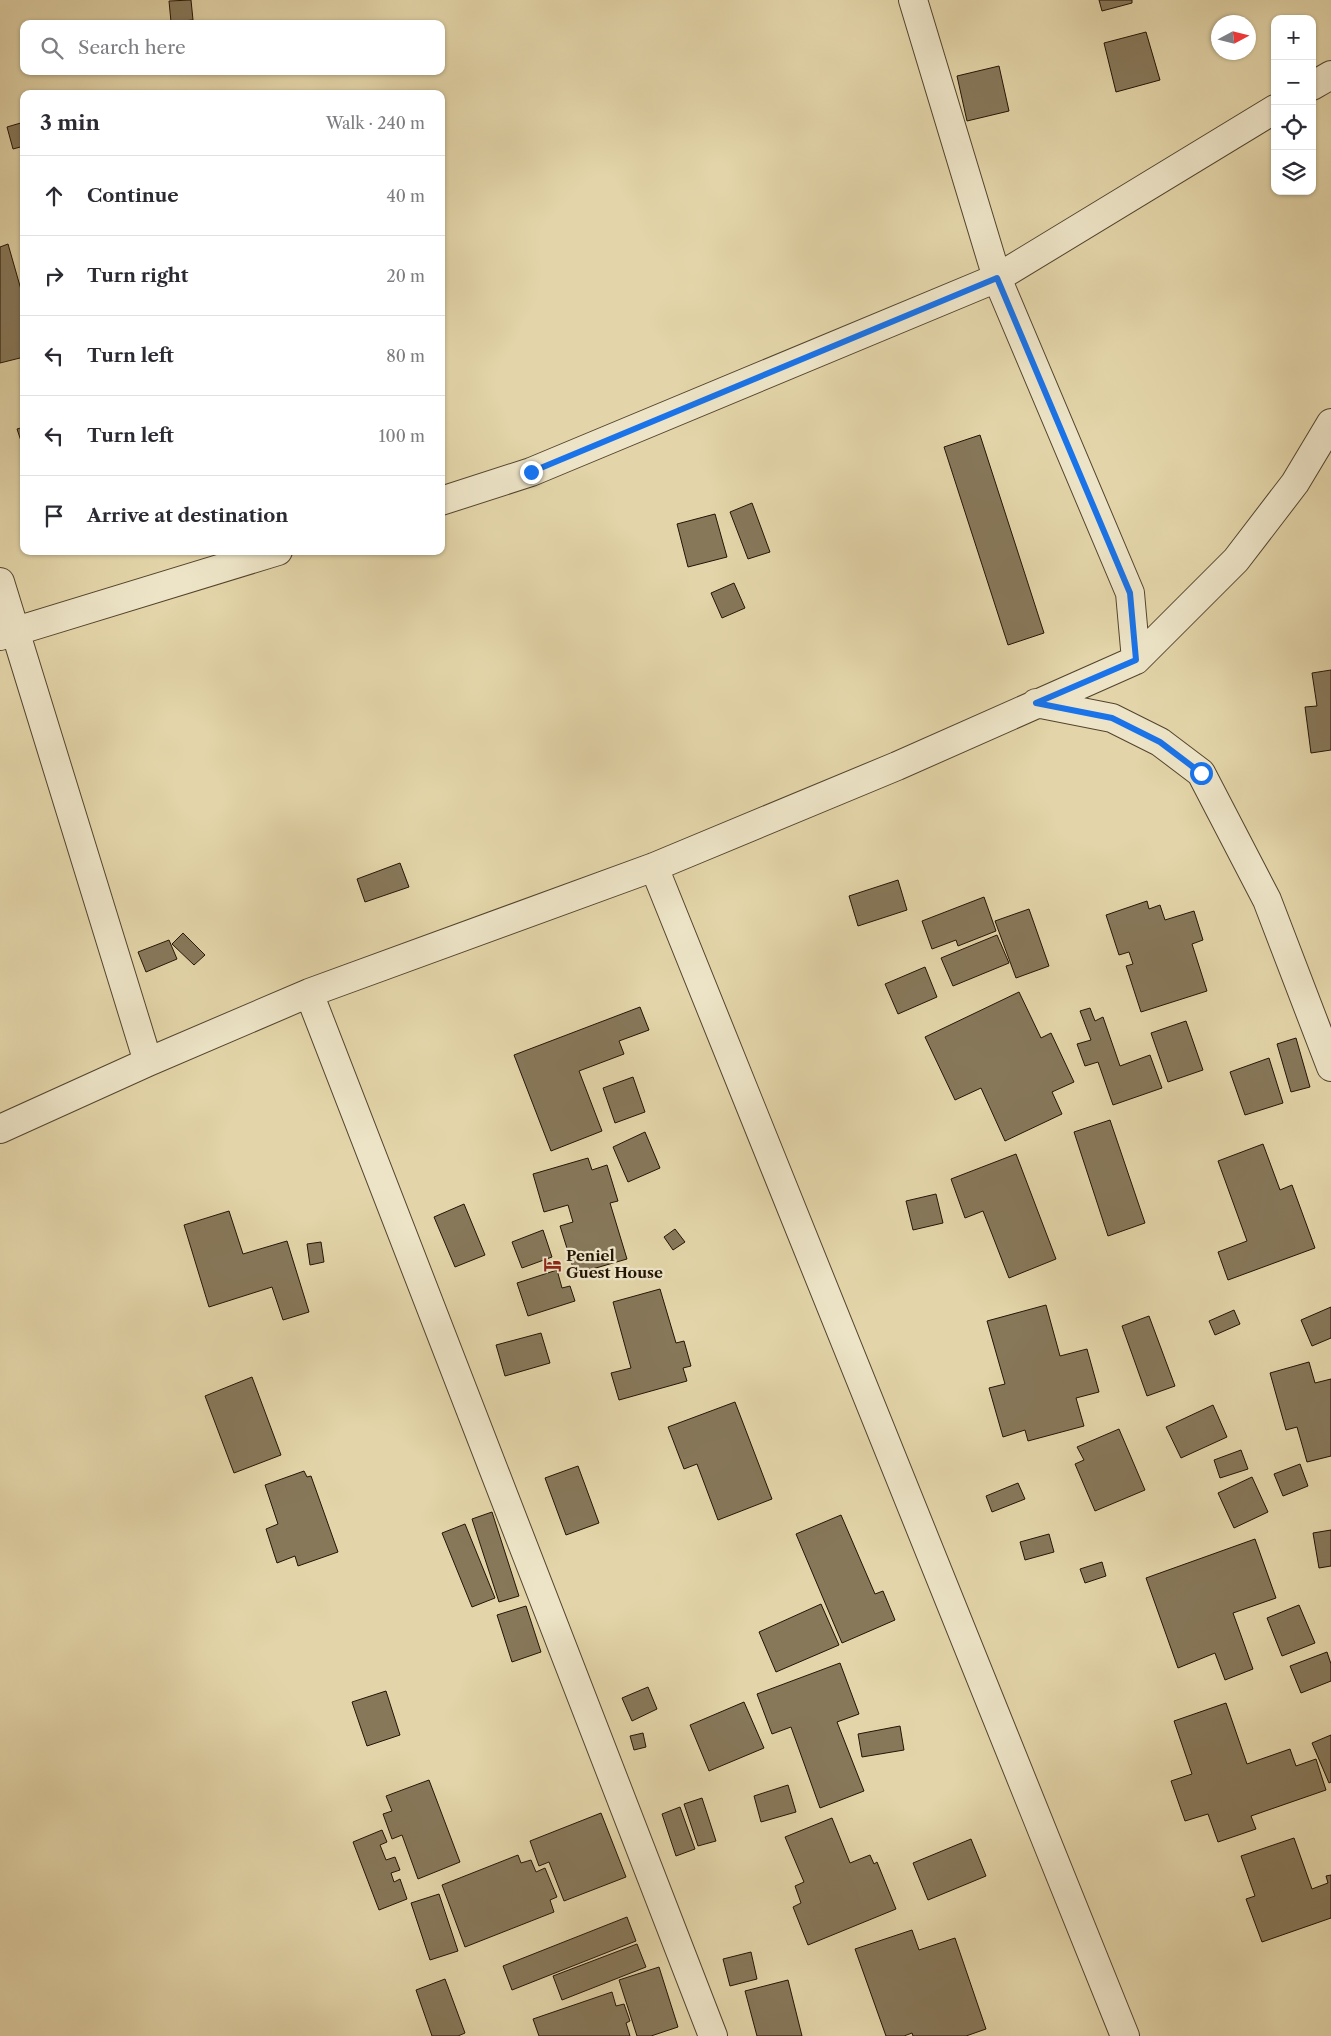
<!DOCTYPE html>
<meta charset="utf-8">
<style>
:root{--surface:#fff;--page:#f2f2f3;--text:#2b2b33;--muted:#7c7c81;--line:#e1e1e2}
body{margin:0;font-family:"Libre Caslon Text",serif;background:var(--page);color:var(--text)}
.controls{position:absolute;right:15px;top:15px;display:grid;overflow:hidden;border-radius:10px;box-shadow:0 1px 4px #0004}
.controls button{width:45px;height:45px;display:grid;place-items:center;padding:0;border:0;border-bottom:1px solid var(--line);background:var(--surface);color:var(--text);font:25px sans-serif}
.compass{position:absolute;left:1211px;top:15px;width:45px;height:45px;border-radius:50%;background:var(--surface);box-shadow:0 1px 4px #0004;rotate:83deg}
.stop{position:absolute;width:15px;height:15px;margin:-11px;border:4px solid #1a73e8;border-radius:50%;background:#fff}
.stop.end{background:#1a73e8;border-color:#fff;box-shadow:0 1px 5px #0008}
.list{margin:0;padding:0;list-style:none}
h2{display:flex;justify-content:space-between;align-items:center;height:65px;margin:0;padding:0 20px;font-size:21px}
h2 small{font-size:16px;font-weight:400;color:var(--muted)}
.list li{display:grid;grid-template-columns:32px 1fr auto;gap:15px;align-items:center;box-sizing:border-box;height:80px;padding:0 20px;border-top:1px solid var(--line)}
.list b{display:block;font-size:19px;white-space:nowrap}
.list em{font-size:16px;font-style:normal;color:var(--muted)}
.icon{flex:none;width:28px;height:28px;fill:none;stroke:currentColor;stroke-width:2;stroke-linecap:round;stroke-linejoin:round}
.map{position:relative;flex:none;width:1331px;height:2036px;overflow:hidden}
.search{position:absolute;background:var(--surface);box-shadow:0 1px 4px #0004;left:20px;top:20px;width:425px;height:55px;display:flex;align-items:center;gap:12px;box-sizing:border-box;padding:0 18px;border-radius:10px;color:var(--muted);font-size:19px}
.panel{position:absolute;background:var(--surface);box-shadow:0 1px 4px #0004;left:20px;top:90px;width:425px;height:465px;border-radius:10px}
.map>svg:first-child{display:block}
.building{fill:#87785a;stroke:#231405}
.lines{fill:none;stroke-linecap:round;stroke-linejoin:round}
.minor-casing{stroke:#53442e;stroke-width:30}
.minor{stroke:#ede4c7;stroke-width:28}
.route{stroke:#1a73e8;stroke-width:6}
.labels{text-anchor:middle;stroke-width:4.5;stroke-linejoin:round;paint-order:stroke}
.poi-label{font-size:15px;font-weight:bold;fill:#231405;stroke:#ede4c7;text-anchor:start}
</style>
<div class="map">
<svg width="1331" height="2036" viewBox="0 0 1331 2036">
<rect width="100%" height="100%" fill="#e3d5a9"/>
<filter id="stains"><feTurbulence type="fractalNoise" baseFrequency=".004" numOctaves="4"/><feColorMatrix values="0 0 0 0 .2 0 0 0 0 .09 0 0 0 0 .02 0 0 0 .5 -.17"/></filter>
<radialGradient id="worn" r=".72"><stop offset=".6" stop-color="#630" stop-opacity="0"/><stop offset="1" stop-color="#630" stop-opacity=".3"/></radialGradient>
<path class="building" d="M191 0 193 20 171 22 169 1Z
M1099 0H1132V3L1102 11Z
M1146 32 1160 80 1116 92 1104 43Z
M999 66 1009 111 967 121 957 76Z
M24 122V146L13 149 7 127Z
M8 244 24 300V357L0 363V247Z
M24 427V450L17 429Z
M980 435 1044 633 1008 645 944 447Z
M752 503 770 552 748 559 730 512Z
M715 514 727 557 688 567 677 524Z
M734 583 745 608 722 618 711 593Z
M1331 670V750L1311 753 1305 707 1317 706 1312 673Z
M400 863 409 887 365 902 357 879Z
M898 880 907 910 858 926 849 896Z
M984 897 996 931 958 946 956 940 932 949 922 921Z
M1147 901 1149 909 1160 905 1165 920 1194 911 1203 940 1192 944 1207 991 1141 1012 1126 966 1133 964 1129 952 1119 955 1106 915Z
M1029 909 1049 966 1016 978 995 921Z
M183 933 205 955 194 965 172 944Z
M997 935 1009 963 953 986 941 958Z
M169 940 177 959 146 972 138 952Z
M925 967 937 997 898 1014 885 984Z
M1019 992 1041 1038 1051 1033 1074 1082 1052 1092 1062 1114 1005 1141 981 1088 955 1100 925 1037Z
M640 1007 649 1030 619 1041 624 1054 579 1071 602 1131 551 1151 514 1055Z
M1090 1008 1095 1021 1103 1017 1120 1066 1150 1055 1162 1088 1113 1105 1098 1062 1085 1066 1077 1044 1091 1040 1080 1011Z
M1186 1021 1203 1070 1168 1082 1151 1033Z
M1296 1038 1310 1087 1291 1092 1277 1044Z
M1269 1058 1283 1103 1245 1115 1230 1072Z
M633 1077 645 1112 615 1123 603 1088Z
M1110 1120 1145 1223 1108 1236 1074 1132Z
M645 1132 660 1168 628 1182 613 1147Z
M1263 1144 1280 1190 1292 1185 1315 1248 1228 1280 1218 1252 1247 1241 1218 1161Z
M1016 1154 1056 1259 1009 1278 983 1211 965 1218 951 1179Z
M588 1158 592 1170 607 1165 618 1201 610 1203 627 1259 575 1274 560 1226 573 1222 568 1205 544 1212 533 1174Z
M936 1194 943 1223 913 1230 906 1201Z
M464 1204 485 1255 455 1267 434 1217Z
M229 1211 243 1254 287 1241 309 1312 283 1320 272 1287 209 1307 184 1225Z
M675 1229 685 1242 673 1250 664 1237Z
M543 1230 552 1257 522 1268 512 1242Z
M321 1242 324 1262 310 1265 307 1244Z
M557 1270 562 1288 570 1286 575 1301 528 1316 517 1283Z
M660 1289 676 1343 684 1341 691 1366 683 1368 687 1381 619 1400 611 1373 631 1368 613 1302Z
M1046 1305 1060 1356 1087 1349 1099 1392 1076 1398 1084 1426 1028 1441 1025 1430 1003 1437 989 1388 1005 1384 987 1321Z
M1331 1307V1338L1312 1346 1301 1320Z
M1234 1310 1240 1324 1215 1335 1209 1321Z
M1149 1316 1175 1386 1147 1396 1122 1326Z
M541 1333 550 1363 505 1376 496 1345Z
M1309 1362 1315 1383 1331 1379V1456L1307 1462 1297 1427 1286 1430 1270 1373Z
M252 1377 281 1455 234 1473 205 1396Z
M735 1402 772 1499 718 1520 697 1464 684 1469 668 1427Z
M1213 1405 1227 1437 1181 1458 1166 1427Z
M1119 1429 1145 1490 1095 1511 1075 1464 1084 1460 1077 1447Z
M1241 1450 1248 1469 1220 1478 1214 1460Z
M1300 1464 1308 1486 1283 1496 1274 1474Z
M578 1466 599 1523 566 1535 545 1478Z
M304 1471 307 1477 311 1476 338 1552 298 1566 295 1556 277 1563 266 1529 278 1524 265 1485Z
M1252 1477 1268 1512 1234 1528 1218 1493Z
M1018 1483 1025 1499 992 1512 986 1496Z
M492 1512 519 1596 499 1602 472 1519Z
M841 1515 875 1594 883 1591 895 1620 842 1643 796 1534Z
M465 1524 495 1598 472 1607 442 1533Z
M1331 1530V1566L1319 1568 1313 1533Z
M1049 1534 1054 1552 1025 1560 1020 1542Z
M1255 1539 1276 1598 1233 1613 1253 1669 1225 1680 1215 1653 1178 1668 1146 1578Z
M1102 1562 1106 1576 1085 1583 1080 1569Z
M821 1604 839 1645 776 1672 759 1632Z
M1299 1605 1315 1643 1282 1656 1267 1618Z
M526 1606 541 1652 512 1662 497 1615Z
M1327 1652 1331 1664V1681L1301 1693 1290 1666Z
M840 1663 859 1714 837 1722 864 1791 820 1808 791 1727 772 1734 757 1694Z
M648 1687 657 1709 632 1721 622 1698Z
M386 1691 400 1735 367 1746 352 1702Z
M744 1702 764 1748 709 1771 690 1725Z
M1226 1703 1247 1764 1290 1749 1296 1766 1316 1759 1326 1790 1251 1816 1256 1829 1218 1842 1208 1814 1185 1821 1171 1781 1192 1774 1174 1721Z
M900 1726 904 1750 862 1757 858 1734Z
M643 1733 646 1747 634 1750 630 1736Z
M1331 1735V1782L1329 1783 1312 1743Z
M429 1780 460 1862 418 1879 402 1835 392 1839 383 1814 392 1811 386 1796Z
M788 1785 796 1812 761 1822 754 1796Z
M702 1798 716 1841 698 1846 684 1804Z
M680 1807 695 1849 676 1856 662 1814Z
M601 1813 626 1877 564 1901 549 1862 539 1866 530 1841Z
M832 1818 850 1863 870 1855 874 1864 877 1862 896 1909 808 1945 793 1907 801 1903 795 1886 804 1882 785 1837Z
M382 1830 387 1842 380 1845 386 1860 395 1857 400 1870 391 1873 394 1882 400 1879 407 1899 379 1910 353 1842Z
M1294 1838 1312 1889 1328 1883 1326 1876 1331 1875V1918L1262 1942 1246 1899 1255 1896 1241 1856Z
M971 1839 986 1876 928 1900 913 1863Z
M518 1855 521 1863 531 1860 536 1872 545 1868 557 1897 550 1900 554 1912 465 1947 442 1885Z
M439 1894 458 1951 430 1960 411 1903Z
M627 1917 636 1941 512 1990 503 1966Z
M912 1930 919 1950 955 1938 986 2029 966 2036H913L912 2033 904 2036H886L855 1949Z
M637 1944 646 1967 562 2000 553 1976Z
M751 1952 757 1979 730 1986 723 1959Z
M659 1967 678 2027 651 2036H637L619 1980Z
M445 1979 465 2033 458 2036H432L416 1990Z
M788 1980 802 2036H757L745 1991Z
M612 1992 616 2006 624 2004 630 2021 626 2023 630 2036H539L533 2019Z"/>
<g class="lines">
<defs>
<path id="minor" d="M913 0 997 278 1130 593 1136 660
M1312 86 1331 75
M441 501 531 472 997 278 1275 109
M0 582 148 1062
M0 636 278 551
M1036 703 1112 718 1160 742 1201 773 1267 900 1331 1067
M654 867 1125 2036
M309 993 713 2036
M0 1129 148 1062 309 993 654 867 897 766 1136 660 1236 560 1295 483 1331 423"/>
</defs>
<use href="#minor" class="minor-casing"/>
<use href="#minor" class="minor"/>
</g>
<g class="lines">
<path class="route" d="M531 472 997 278 1130 593 1136 660 1036 703 1112 718 1160 742 1201 773"/>
</g>
<defs>
<symbol id="hotel-bare" viewBox="-9 -9 18 18"><path d="M-6-4.5h1.5V1H6V5H4.5V3h-9V5H-6ZM-4 0a1.8 1.8 0 1 1 3.6 0ZM.5 0V-2.5h3Q6-2.5 6 0Z" fill="#8f2418" stroke="#ede4c7" stroke-width="2.5" paint-order="stroke"/></symbol>
</defs>
<g fill-rule="evenodd">
<use href="#hotel-bare" x="540" y="1252" width="25" height="25"/>
</g>
<g class="labels">
<g class="poi-label">
<text x="566" y="1261">Peniel<tspan x="566" dy="17">Guest House</tspan></text>
</g>
</g>
<rect width="100%" height="100%" filter="url(#stains)"/>
<rect width="100%" height="100%" fill="url(#worn)"/>
</svg>
<div class="controls">
<button>+</button>
<button>−</button>
<button><svg class="icon" aria-label="locate" viewBox="0 0 24 24"><circle cx="12" cy="12" r="6"/><path d="M12 2v4M12 18v4M2 12h4M18 12h4"/></svg></button>
<button><svg class="icon" aria-label="layers" viewBox="0 0 24 24"><path d="M12 4l9 5-9 5-9-5zM3 14l9 5 9-5"/></svg></button>
</div>
<svg class="compass" viewBox="-18 -18 36 36"><path d="M0-13l5 13h-10z" fill="#e53935"/><path d="M0 13l5-13h-10z" fill="#7c7c81"/></svg>
<div class="stop" style="left:1201px;top:773px"></div>
<div class="stop end" style="left:531px;top:472px"></div>
<div class="search"><svg class="icon" aria-label="search" viewBox="0 0 24 24"><circle cx="10" cy="10" r="6"/><path d="M15 15l6 6"/></svg>Search here</div>
<section class="panel">
<h2>3 min<small>Walk · 240 m</small></h2>
<ul class="list">
<li><svg class="icon" aria-label="ahead" viewBox="0 0 24 24"><path d="M12 20V5M6 11l6-6 6 6"/></svg><div><b>Continue</b></div><em>40 m</em></li>
<li><svg class="icon" aria-label="right" viewBox="0 0 24 24"><path d="M7 20v-9h11M14 6l5 5-5 5"/></svg><div><b>Turn right</b></div><em>20 m</em></li>
<li><svg class="icon" aria-label="left" viewBox="0 0 24 24"><path d="M17 20v-9H6M10 6l-5 5 5 5"/></svg><div><b>Turn left</b></div><em>80 m</em></li>
<li><svg class="icon" aria-label="left" viewBox="0 0 24 24"><path d="M17 20v-9H6M10 6l-5 5 5 5"/></svg><div><b>Turn left</b></div><em>100 m</em></li>
<li><svg class="icon" aria-label="arrive" viewBox="0 0 24 24"><path d="M6 21V4h12l-3 4 3 4H6"/></svg><div><b>Arrive at destination</b></div></li>
</ul>
</section>
</div>
